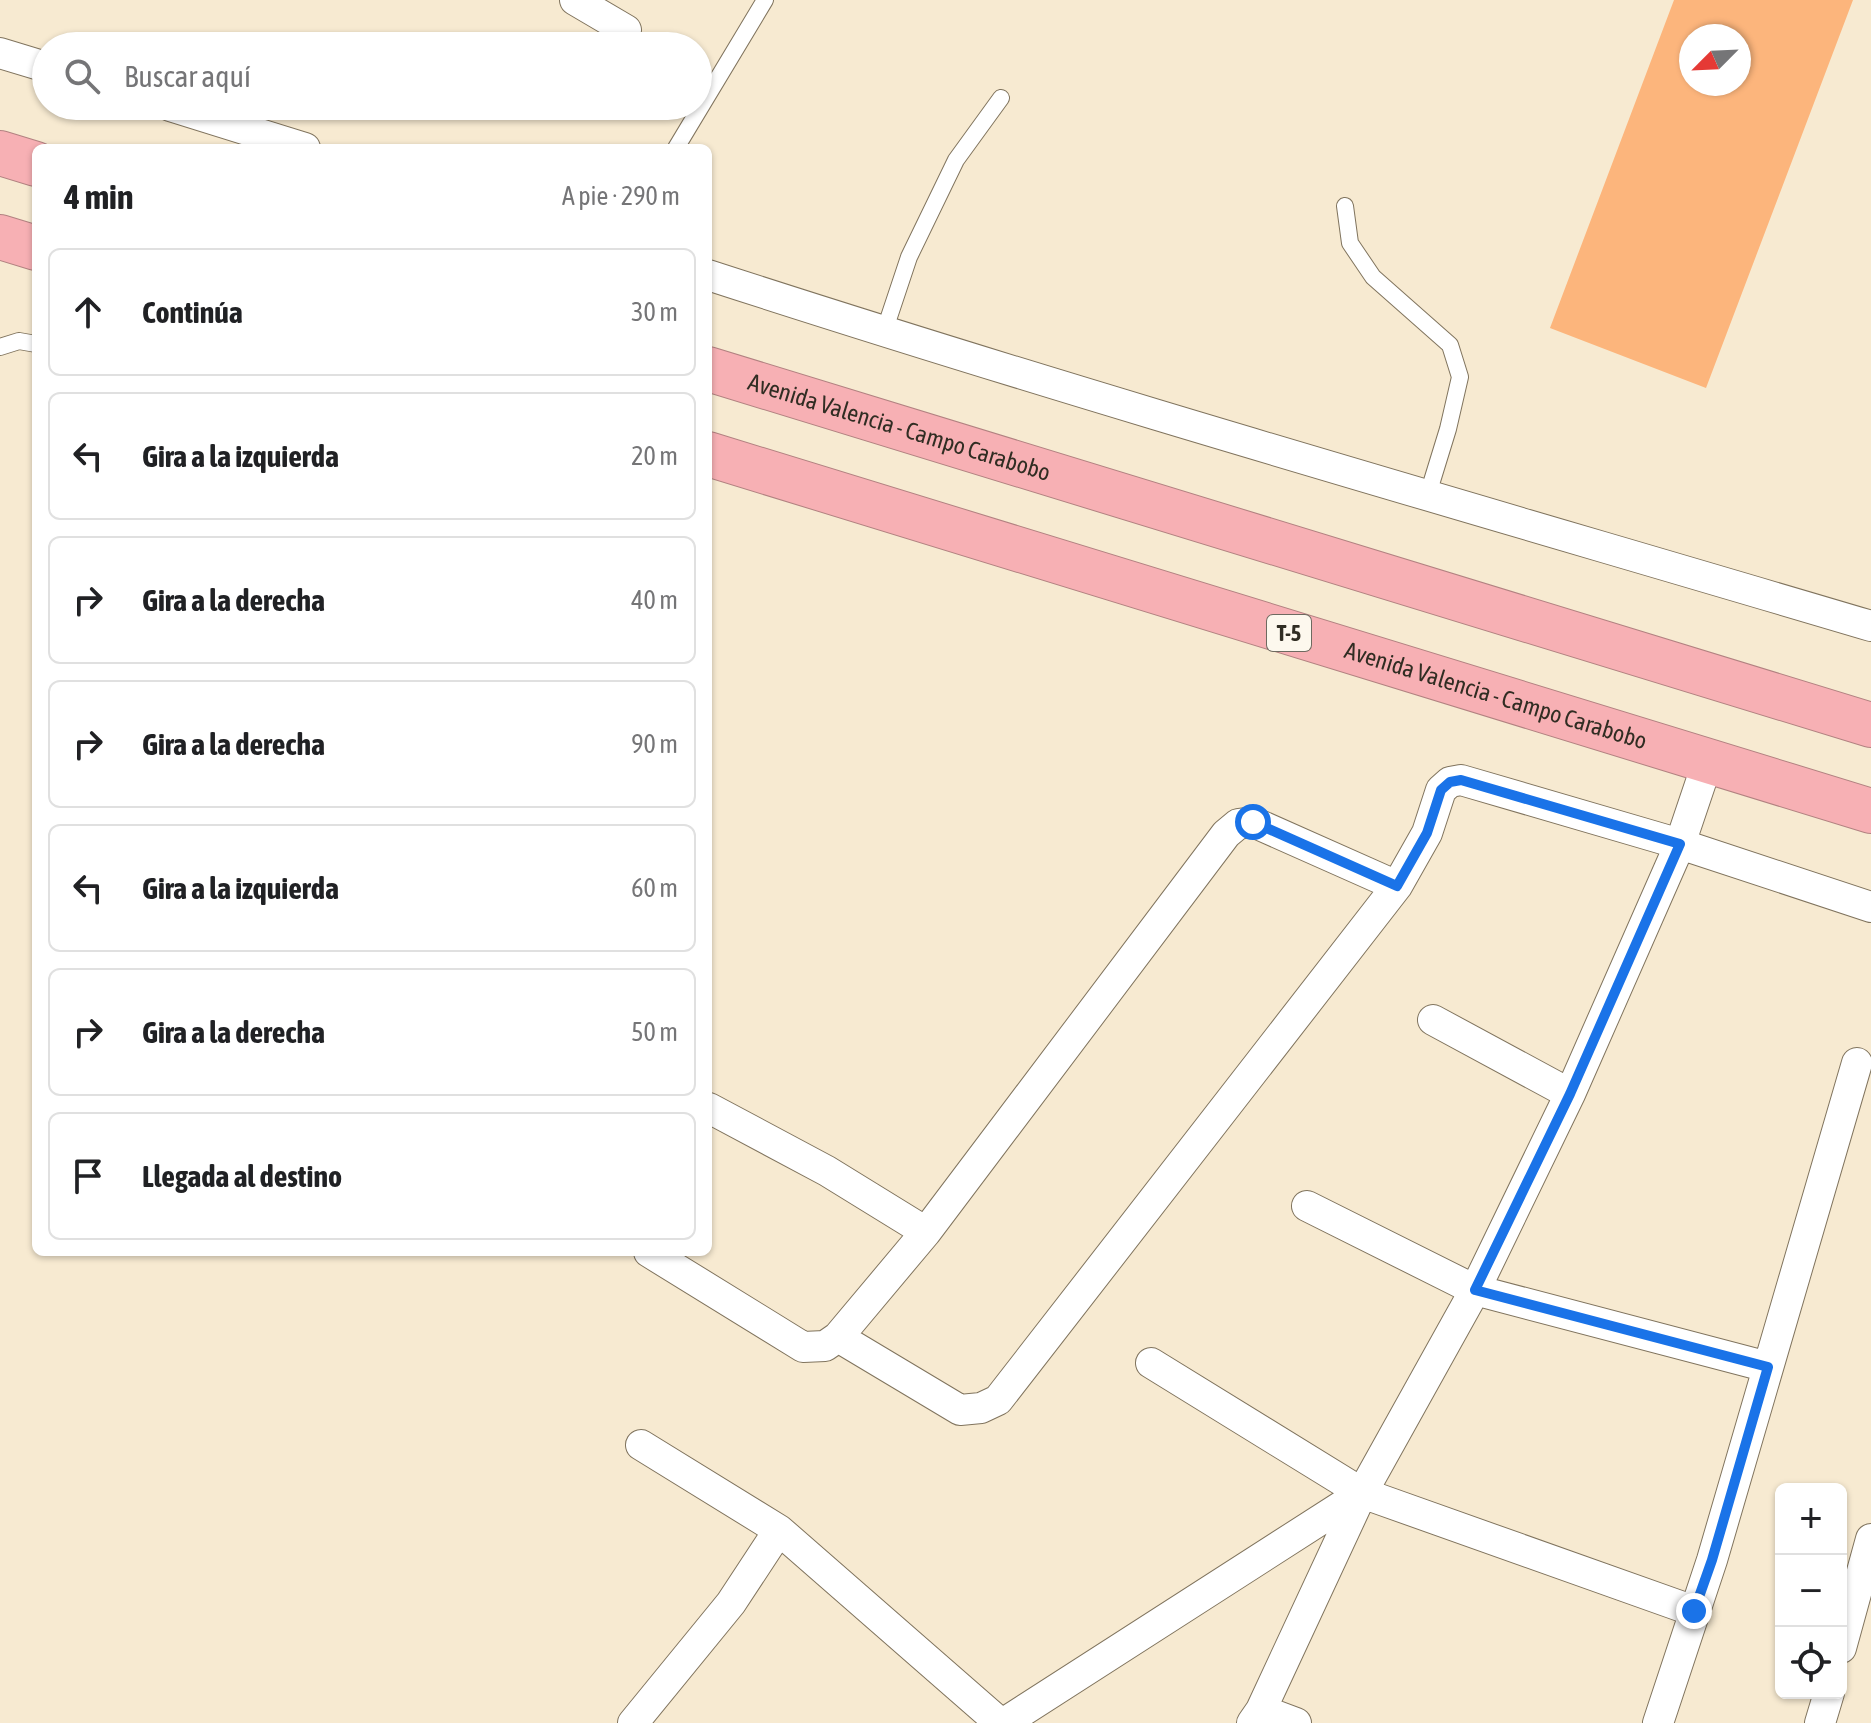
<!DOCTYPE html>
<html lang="es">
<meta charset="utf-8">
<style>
:root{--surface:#fff;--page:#f2f2f2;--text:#202124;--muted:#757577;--line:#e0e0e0}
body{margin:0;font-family:"Asap Condensed",sans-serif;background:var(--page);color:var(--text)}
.controls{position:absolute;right:24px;bottom:24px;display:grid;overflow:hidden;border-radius:12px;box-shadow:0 2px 6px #0004}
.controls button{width:72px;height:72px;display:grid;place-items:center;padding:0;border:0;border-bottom:2px solid var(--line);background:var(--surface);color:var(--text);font:40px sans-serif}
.compass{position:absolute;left:1679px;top:24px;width:72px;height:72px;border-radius:50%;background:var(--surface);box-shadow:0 2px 6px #0004;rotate:246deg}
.stop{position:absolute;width:24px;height:24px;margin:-18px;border:6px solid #1a73e8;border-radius:50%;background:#fff}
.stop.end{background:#1a73e8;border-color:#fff;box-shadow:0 2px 8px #0008}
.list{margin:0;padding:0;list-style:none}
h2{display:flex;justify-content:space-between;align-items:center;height:104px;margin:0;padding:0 32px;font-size:34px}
h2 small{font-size:26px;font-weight:400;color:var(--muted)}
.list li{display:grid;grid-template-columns:52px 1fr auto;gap:24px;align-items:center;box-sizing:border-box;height:128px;margin:0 16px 16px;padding:0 16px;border:2px solid var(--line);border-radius:12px}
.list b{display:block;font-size:30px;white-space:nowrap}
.list em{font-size:26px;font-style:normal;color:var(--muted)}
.icon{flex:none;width:44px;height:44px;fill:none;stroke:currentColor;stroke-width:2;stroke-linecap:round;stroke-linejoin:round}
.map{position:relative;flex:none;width:1871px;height:1723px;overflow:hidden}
.search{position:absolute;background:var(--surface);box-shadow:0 2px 6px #0004;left:32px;top:32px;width:680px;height:88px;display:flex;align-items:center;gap:20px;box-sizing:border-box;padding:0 28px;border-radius:44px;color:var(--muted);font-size:30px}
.panel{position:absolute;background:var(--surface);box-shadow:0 2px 6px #0004;left:32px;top:144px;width:680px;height:1112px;border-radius:12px}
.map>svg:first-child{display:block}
.building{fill:#fcb57c;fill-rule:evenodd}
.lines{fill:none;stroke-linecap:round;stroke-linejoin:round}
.lane-casing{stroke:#80745e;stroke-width:18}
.street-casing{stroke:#80745e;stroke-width:32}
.highway-casing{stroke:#b28281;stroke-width:46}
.lane{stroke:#fff;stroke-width:16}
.street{stroke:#fff;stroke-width:30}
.highway{stroke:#f7b0b4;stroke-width:44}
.route{stroke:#1a73e8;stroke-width:10}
.labels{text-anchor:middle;stroke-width:6;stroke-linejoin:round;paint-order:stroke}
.shield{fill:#fdf8ee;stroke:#6e6a60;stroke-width:2}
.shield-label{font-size:22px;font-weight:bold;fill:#312d23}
.street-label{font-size:24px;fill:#312d23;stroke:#fdf8ee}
</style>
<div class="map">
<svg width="1871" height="1723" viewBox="0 0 1871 1723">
<rect width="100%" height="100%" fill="#f7ead1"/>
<path class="building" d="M1674 0H1853L1706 388 1550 328ZM1691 36H1739V84H1691Z"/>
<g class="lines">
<defs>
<path id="lane" d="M676 148 765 0
M1345 206 1350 243 1373 277 1450 345 1460 377 1448 429 1428 494
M884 332 909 257 956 160 1001 98
M0 347 19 341 36 344"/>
<path id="street" d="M575 0 626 30
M0 53 46 67
M170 106 305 148
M708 275C1093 400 1483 511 1871 626
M1433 1020 1570 1094
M709 1108 827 1171 926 1232
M1307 1206 1475 1290 1768 1367
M649 1252 803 1347 825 1346 838 1337 960 1410 981 1408 998 1400 1397 886 1427 833 1441 790 1450 782 1461 780 1680 844 1871 907
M838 1337 926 1232 1226 834 1238 824 1253 822 1397 886
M1151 1363 1362 1493
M641 1445 779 1530 1000 1723
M1841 1648 1871 1539
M1261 1710 1296 1723
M633 1723 731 1603 779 1530
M1004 1723 1362 1493 1694 1611
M1252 1723 1261 1710 1362 1493 1475 1290 1570 1094 1680 844 1708 761
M1658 1723 1712 1560 1857 1063
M1820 1723 1829 1693"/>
<g id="highway">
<path d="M0 153 36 164"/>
<path d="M0 237 36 248"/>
<path id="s1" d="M708 369 1871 725"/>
<path id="s2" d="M708 454 1871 811"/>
</g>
</defs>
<use href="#lane" class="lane-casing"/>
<use href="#street" class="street-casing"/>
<use href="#highway" class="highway-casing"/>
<use href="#lane" class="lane"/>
<use href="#street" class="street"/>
<use href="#highway" class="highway"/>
</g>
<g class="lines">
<path class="route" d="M1253 822 1397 886 1427 833 1441 790 1450 782 1461 780 1680 844 1570 1094 1475 1290 1768 1367 1712 1560 1694 1611"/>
</g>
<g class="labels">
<rect class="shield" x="1267" y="615" width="44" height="36" rx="6"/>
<g class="shield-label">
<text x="1289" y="641">T-5</text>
</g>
<g class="street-label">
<text dy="8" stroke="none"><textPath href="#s1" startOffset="200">Avenida Valencia - Campo Carabobo</textPath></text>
<text dy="8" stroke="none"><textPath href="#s2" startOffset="824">Avenida Valencia - Campo Carabobo</textPath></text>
</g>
</g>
</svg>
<div class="controls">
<button>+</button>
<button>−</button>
<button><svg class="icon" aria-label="locate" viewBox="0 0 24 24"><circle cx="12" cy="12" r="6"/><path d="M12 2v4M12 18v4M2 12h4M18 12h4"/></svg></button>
</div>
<svg class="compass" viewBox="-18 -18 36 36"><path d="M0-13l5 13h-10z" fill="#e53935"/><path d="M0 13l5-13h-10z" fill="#757577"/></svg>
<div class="stop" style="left:1253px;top:822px"></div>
<div class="stop end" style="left:1694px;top:1611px"></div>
<div class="search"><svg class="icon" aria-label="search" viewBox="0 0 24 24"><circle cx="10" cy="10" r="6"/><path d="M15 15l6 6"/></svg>Buscar aquí</div>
<section class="panel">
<h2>4 min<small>A pie · 290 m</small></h2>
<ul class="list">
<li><svg class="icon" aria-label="ahead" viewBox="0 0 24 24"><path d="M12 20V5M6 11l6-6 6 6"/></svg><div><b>Continúa</b></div><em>30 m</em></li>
<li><svg class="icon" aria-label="left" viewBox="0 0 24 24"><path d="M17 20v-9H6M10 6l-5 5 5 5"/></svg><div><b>Gira a la izquierda</b></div><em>20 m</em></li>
<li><svg class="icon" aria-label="right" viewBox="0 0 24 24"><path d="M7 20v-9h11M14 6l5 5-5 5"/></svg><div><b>Gira a la derecha</b></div><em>40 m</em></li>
<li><svg class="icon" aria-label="right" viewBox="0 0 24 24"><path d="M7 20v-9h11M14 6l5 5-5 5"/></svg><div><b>Gira a la derecha</b></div><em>90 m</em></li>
<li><svg class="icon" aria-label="left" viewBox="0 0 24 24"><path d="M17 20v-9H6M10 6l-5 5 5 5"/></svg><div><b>Gira a la izquierda</b></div><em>60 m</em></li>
<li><svg class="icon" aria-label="right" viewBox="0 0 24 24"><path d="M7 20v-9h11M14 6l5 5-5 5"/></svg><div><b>Gira a la derecha</b></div><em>50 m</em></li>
<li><svg class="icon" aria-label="arrive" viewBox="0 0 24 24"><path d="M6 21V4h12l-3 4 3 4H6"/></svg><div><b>Llegada al destino</b></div></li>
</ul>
</section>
</div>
